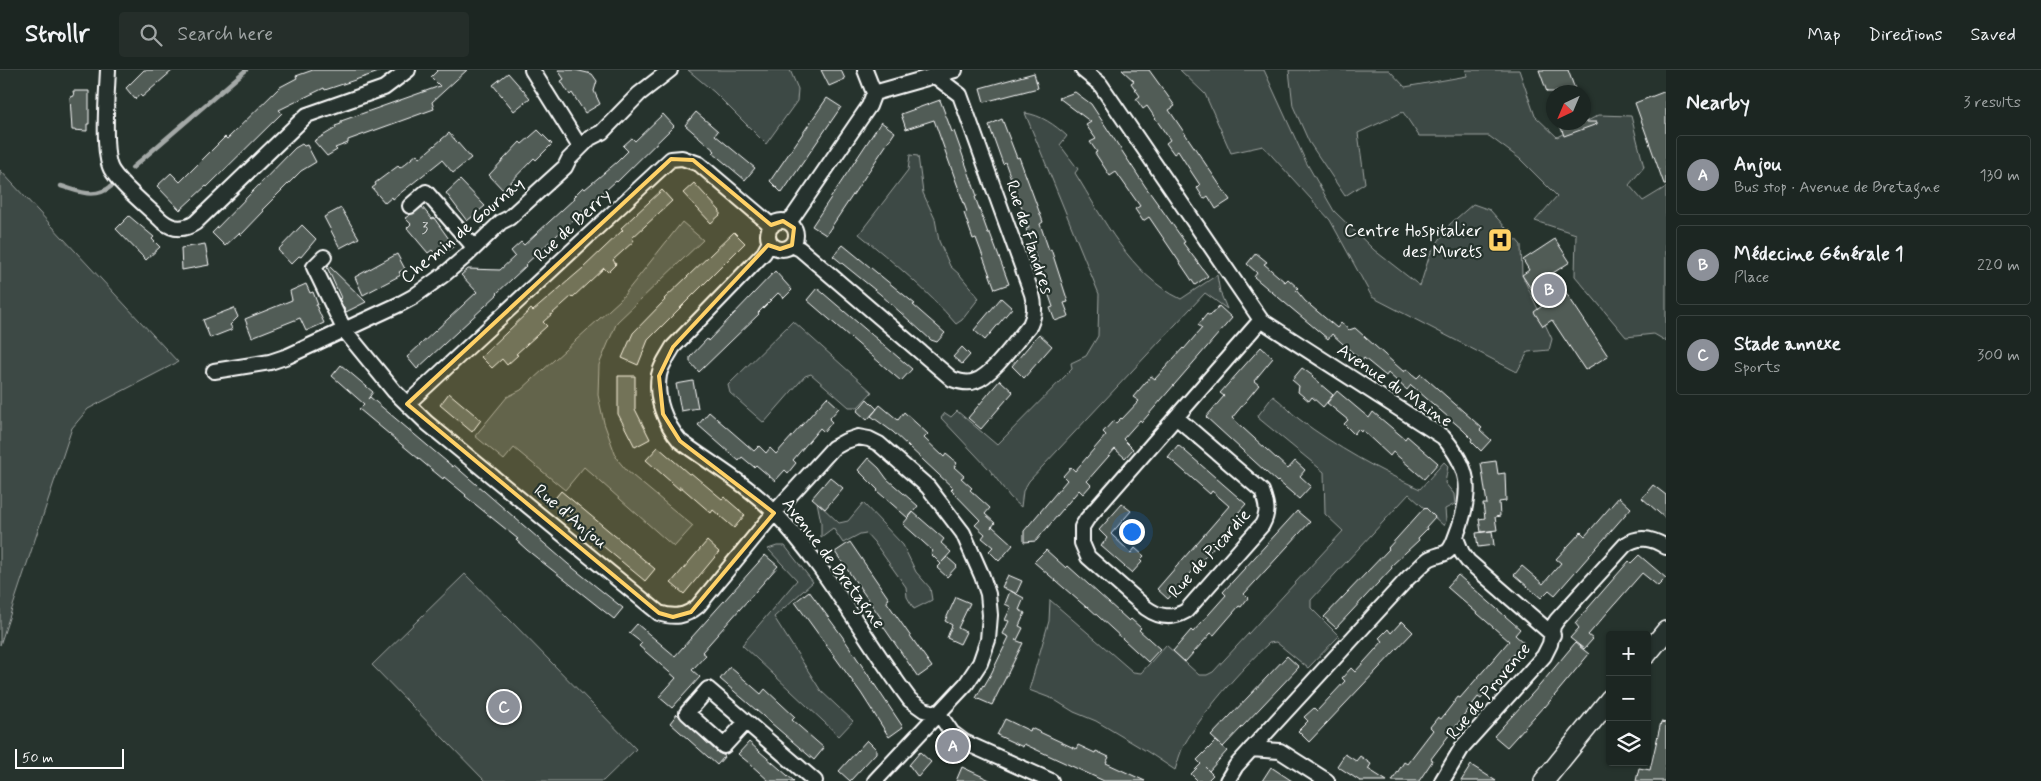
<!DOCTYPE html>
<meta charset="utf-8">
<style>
:root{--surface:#1c2622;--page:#252e2a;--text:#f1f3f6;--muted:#a0a5a5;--line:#3a4340;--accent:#8c9099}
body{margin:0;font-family:Mynerve,sans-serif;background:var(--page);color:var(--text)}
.controls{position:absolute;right:15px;bottom:15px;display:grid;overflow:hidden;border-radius:5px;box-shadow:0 1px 4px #0004}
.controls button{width:45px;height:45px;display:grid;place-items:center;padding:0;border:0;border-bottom:1px solid var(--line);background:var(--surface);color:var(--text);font:25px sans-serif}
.compass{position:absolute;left:1546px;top:15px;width:45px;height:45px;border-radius:50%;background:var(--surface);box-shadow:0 1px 4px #0004;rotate:224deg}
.scale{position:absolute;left:15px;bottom:12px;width:109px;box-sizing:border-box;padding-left:5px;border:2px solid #fff;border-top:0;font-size:14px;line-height:18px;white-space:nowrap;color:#fff;-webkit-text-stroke:4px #26332d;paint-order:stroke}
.you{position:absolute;left:1131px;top:461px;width:18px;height:18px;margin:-12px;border:4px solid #fff;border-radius:50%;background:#1a73e8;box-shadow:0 0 0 8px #1a73e833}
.badge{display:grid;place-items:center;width:32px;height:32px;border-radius:50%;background:var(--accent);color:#fff;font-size:16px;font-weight:700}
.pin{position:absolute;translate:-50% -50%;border:2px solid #fff;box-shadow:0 1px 5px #0006}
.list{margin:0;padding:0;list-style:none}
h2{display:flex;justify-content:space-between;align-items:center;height:65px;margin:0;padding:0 20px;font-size:21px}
h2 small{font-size:16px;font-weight:400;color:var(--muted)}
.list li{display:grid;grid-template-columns:32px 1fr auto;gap:15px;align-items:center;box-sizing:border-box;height:80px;margin:0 10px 10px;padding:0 10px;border:1px solid var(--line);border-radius:5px}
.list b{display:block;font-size:19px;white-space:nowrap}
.list p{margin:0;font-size:16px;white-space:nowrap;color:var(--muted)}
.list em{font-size:16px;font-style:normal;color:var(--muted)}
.icon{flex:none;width:28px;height:28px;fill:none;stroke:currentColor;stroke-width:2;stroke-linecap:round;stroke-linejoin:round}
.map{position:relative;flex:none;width:1666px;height:711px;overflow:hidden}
header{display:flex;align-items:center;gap:30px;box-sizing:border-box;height:70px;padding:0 25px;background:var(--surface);border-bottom:1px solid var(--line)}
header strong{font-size:24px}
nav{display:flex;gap:28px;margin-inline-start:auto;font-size:18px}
.search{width:350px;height:45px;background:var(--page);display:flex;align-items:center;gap:12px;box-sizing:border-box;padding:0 18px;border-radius:5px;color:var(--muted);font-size:19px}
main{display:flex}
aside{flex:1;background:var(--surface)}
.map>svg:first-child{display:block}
.green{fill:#3e4944;stroke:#9ea4a2}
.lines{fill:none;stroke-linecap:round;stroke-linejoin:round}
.stream{stroke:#a4a9a7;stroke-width:4.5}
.building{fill:#515c57;stroke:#fff}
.minor-casing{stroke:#fff;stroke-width:18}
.secondary-casing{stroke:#fff;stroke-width:22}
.minor{stroke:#26332d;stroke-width:14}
.secondary{stroke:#26332d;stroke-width:19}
.marked{fill:#ffd166;fill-opacity:0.2;stroke:#ffd166;stroke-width:4;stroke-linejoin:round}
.labels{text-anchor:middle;stroke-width:4.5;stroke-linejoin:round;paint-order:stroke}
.number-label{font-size:15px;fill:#d4d6d5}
.street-label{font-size:18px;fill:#fff;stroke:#26332d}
.poi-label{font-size:18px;fill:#fff;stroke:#26332d;text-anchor:end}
</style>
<header>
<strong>Strollr</strong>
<div class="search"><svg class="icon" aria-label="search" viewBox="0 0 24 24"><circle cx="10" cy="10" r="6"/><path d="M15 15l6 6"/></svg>Search here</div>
<nav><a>Map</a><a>Directions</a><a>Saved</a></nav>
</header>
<main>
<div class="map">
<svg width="1666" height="711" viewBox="0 0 1666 711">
<rect width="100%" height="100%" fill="#26332d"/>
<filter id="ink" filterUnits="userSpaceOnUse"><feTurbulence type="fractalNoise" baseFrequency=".02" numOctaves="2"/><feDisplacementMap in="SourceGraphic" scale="10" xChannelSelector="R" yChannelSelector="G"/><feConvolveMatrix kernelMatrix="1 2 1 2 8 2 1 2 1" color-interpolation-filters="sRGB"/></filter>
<g filter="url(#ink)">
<path class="green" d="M688 0H790L798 19 797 31 766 74 714 22Z
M1180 0H1264L1306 92 1334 141 1374 180 1420 216 1430 184 1450 154 1473 134 1490 140 1521 175 1522 205 1552 269 1549 280 1528 282 1517 302 1372 227 1330 150 1263 76 1231 83 1205 24Z
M1289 0H1389L1405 17 1467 6 1466 0H1519L1535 46 1557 67 1599 45 1631 46 1644 97 1629 115 1643 131 1666 117V271L1654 264 1626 267 1575 206 1576 164 1535 151 1557 126 1520 89 1489 66H1419L1403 42 1358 63 1365 113 1345 126 1309 72 1293 36Z
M1025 43C1041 45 1055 55 1067 66L1060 75 1078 99 1075 103C1103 148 1130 205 1181 229L1217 205 1220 222 1227 239 1205 223 1029 411 1023 421 1021 437 1010 427 989 399 941 348 945 343 951 347 957 341 997 375 1072 299 1071 293 1086 286 1098 266 1099 224Z
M910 85 918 86 923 123 935 149 939 171 950 196 960 205 979 228 962 250 956 254C927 220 893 192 859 164L908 100Z
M0 100 178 292 88 339 72 358 0 575Z
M682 152 703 170 617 252 599 295 598 325 604 353 617 389 627 401 693 456 674 477 584 397 565 420 514 378 504 390 475 366 507 327 521 320 620 230Z
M793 251 872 322 858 337H849L811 304 805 306 764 353 730 323 728 315Z
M1273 326C1283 333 1290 342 1299 349 1336 377 1378 400 1420 419L1444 392 1448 396 1445 413 1454 424 1455 434 1445 439 1446 451 1444 456 1409 424 1311 530V538L1339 566 1308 598 1276 572 1269 573C1241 599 1203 642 1184 675 1180 682 1178 692 1175 700L1148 682 1096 651 1074 642 1053 629 1029 620 1049 551 1050 530 1133 602 1141 603 1166 575 1199 605H1207L1213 602 1343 461 1325 444 1324 402 1257 347Z
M817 432 839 453 848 451 863 433 903 475 916 502 930 518 932 530 914 539 907 527 906 517 874 472 866 463 860 464 843 473 833 458 821 467V452Z
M777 476H785L813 512 774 547 821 621 853 651 839 666 742 575 797 510 768 479Z
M465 504 636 679 603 711H485L372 595Z"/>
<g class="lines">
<path class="stream" d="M132 98 246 0
M61 116C81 122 95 130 113 115"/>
</g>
<path class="building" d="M144 0H173L142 27 140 25 135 29 126 18Z
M313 0H378L379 2 325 20 324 18 279 40 282 43 207 117 206 116 180 140 157 116 171 103 180 112 225 67 227 69 280 17 297 8 296 6Z
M438 0H467L432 32 434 39 348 70V73L335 78 337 80 327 86 314 71 336 58 335 56 341 54V51L440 16 431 7Z
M558 0H575L592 4 597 11 594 21 600 34 585 43 572 23 570 25 561 11 564 9Z
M821 0H841L845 9 829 16Z
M1122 0H1149L1175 36 1169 40 1230 130 1216 139 1208 126 1204 129 1197 118 1200 115 1192 103 1178 81 1174 84 1166 73 1170 70 1147 36 1143 39 1136 29 1140 26 1131 13 1134 11Z
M1539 0H1568L1576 22H1547Z
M508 3 530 28 514 41 493 15Z
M1034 3 1038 18 984 32 980 18Z
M73 21H89V54H87V61L72 60 70 27 74 26Z
M1666 21V114H1664L1635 33Z
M1075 22 1091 34 1145 116 1185 172 1183 173 1208 206 1195 215 1149 147 1143 151 1135 139 1140 136 1116 102 1110 106 1095 83 1097 82 1090 72 1096 69 1086 55 1091 52 1059 28Z
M827 28 841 37 782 123 770 111Z
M940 30 952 62 954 61 977 126 975 127 988 163H990L1009 214 995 219 976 168 973 169 964 143 967 142 934 50 906 59 901 44Z
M696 42 718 61 715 65 755 98 745 110 713 83 715 81 685 55Z
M663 44 674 56 617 112 616 111 595 130 597 132 587 142 585 139 525 195 526 196 497 223 498 224 417 299 407 287 477 222 461 205 468 199 500 200 515 186 511 181 521 172 524 175 575 128 573 127 583 117 585 119 617 92 628 81 623 76 632 68 635 71Z
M1002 49 1017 88 1019 87 1043 152 1040 154 1049 180 1051 179 1068 232 1064 233 1069 246 1055 251 1050 238 1053 237 1026 159 1029 158 1005 92 1003 94 989 55Z
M881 52 895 62 826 165 812 156Z
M1559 52H1597V54L1564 66Z
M538 60 552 74 536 90 534 88 503 120 489 105 520 72 522 74Z
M449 63 471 88 453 103 442 90 393 129 392 127 385 133 372 118 376 115 375 113 398 96 400 98 417 84 420 88Z
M302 74 304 76 307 75 316 92 301 101 262 140 264 141 241 165 239 163 225 176 212 163 295 78Z
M460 110 485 136 467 151 446 123Z
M694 113 720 141V145L711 153 683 123Z
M662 120 672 131 632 168 634 171 613 190 616 194 608 202 604 198 573 227 572 226 543 252 547 256 516 284 518 285 507 295 502 289 492 298 481 287 531 239 533 241 583 198 623 160 621 158Z
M422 137 432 149 434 148 454 176 439 188 432 180 428 183 407 158 411 154 405 148Z
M341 138 359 168 340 178 324 147Z
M129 146 154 167 152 169 160 177 146 190 116 159Z
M302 155 316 169 301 187 299 186 291 194 278 180Z
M734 162 745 173 648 270 638 295 622 288 633 263 665 230 664 229Z
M1555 169 1570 192 1553 203 1608 286 1585 300 1552 250 1543 256 1534 242 1542 236 1522 205 1529 200 1523 190Z
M205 174 209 195 182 200 181 178Z
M843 175 915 234 913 235 945 263 937 272 931 270 880 224 833 186Z
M1256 183 1267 192 1264 194 1285 212 1288 209 1298 218 1296 220 1305 231 1337 258 1341 253 1349 260 1355 258 1404 302 1406 299 1417 308 1421 304 1472 349 1482 358 1480 360 1491 370 1481 381 1471 371 1472 369 1463 360 1411 315 1407 320 1388 303 1386 306 1364 288 1362 291 1332 264 1328 269 1254 207 1257 203 1247 194Z
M397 184 405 199 399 202 401 205 363 225 355 207Z
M328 195 366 232 346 242 339 229 341 228 327 197Z
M775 201 792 220 784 228 778 223 758 243 759 244 699 302 690 292V287L707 269 708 271Z
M306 214 310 223 313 222 318 235H316L324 253 306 261 300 248 252 267 245 249 292 230 290 221Z
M817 218 912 299 901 311 807 230Z
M1001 228 1012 238 985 270 974 260Z
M1219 236 1232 248 1142 352 1140 350 1123 369 1133 379 1125 388 1115 379 1087 411 1091 415 1083 424 1079 420 1036 471 1024 472V461L1067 410 1063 406 1071 397 1075 401 1106 365 1103 362 1113 351 1116 353 1121 348 1122 349 1139 331 1133 327 1151 306 1155 309 1183 278 1184 279 1202 258 1198 255 1207 244 1210 246Z
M234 238 238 247 230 255 233 259 210 268 203 250Z
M1039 264 1052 276 1024 308 1012 296Z
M962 277 970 285 962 294 953 287Z
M1261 277 1273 288 1254 311 1259 315 1232 348 1288 399 1295 391 1305 400 1300 406 1311 416 1299 429 1278 411 1277 412 1206 347 1224 326 1220 323Z
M341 295 373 322 368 329 370 327 453 397 454 395 568 494 623 538 614 549 527 480 516 470 518 469 465 426 466 425 444 407 443 409 359 339 364 334 332 306Z
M1302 298 1313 306 1312 307 1333 325 1323 337 1312 327 1309 331 1298 322 1299 316 1292 310Z
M618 306H635V339L650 369 635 377 618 344Z
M1000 310 1013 322 981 359 968 348Z
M693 311 698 338 681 341 676 314Z
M1337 321 1369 348 1373 342 1405 369 1407 366 1438 393 1424 409 1393 382 1390 386 1362 360 1361 362 1358 359 1354 364 1344 354 1348 350 1327 333Z
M449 323 481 350 472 362 440 335Z
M827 327 839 338 829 349 832 352 824 362 820 358 793 390 796 393 788 403 785 400 775 411 756 395 754 397 742 387 739 391 698 355 709 342 754 381 759 376 766 383 770 378 776 384Z
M867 329 877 339 867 350 857 341Z
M880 335 898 350 904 342 928 364 924 368 944 387 946 384 957 393 954 397 964 406 961 408 972 418 970 420 990 438 985 444 995 453 991 458 992 456 1013 475 999 491 989 481 993 477 982 468 985 464 975 455 980 450 951 420 953 418 893 362 871 346Z
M1178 375 1246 434 1238 443 1241 446 1168 529 1157 519 1229 436 1212 421 1210 424 1168 387Z
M658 377 689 404 691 403 722 429 724 427 745 445 734 458 713 440 711 443 680 416V420L646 390Z
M868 388 879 398 887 409 918 436 909 447 913 442 944 469 941 473 951 482 942 492 947 487 957 496 947 507 937 498 941 494 931 484 933 481 903 454 908 448 877 421 878 420 858 400Z
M1496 391 1498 404 1505 403 1506 431 1499 432 1500 446 1495 447 1497 460 1481 462 1479 449 1485 448 1483 434H1487L1481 393Z
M830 407 843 418 825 439 812 428Z
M1653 415 1666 425V449L1642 428Z
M561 421 655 499 645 511 551 433Z
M1619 427 1631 438 1555 525 1549 520 1541 528 1514 505 1522 496 1543 514 1561 493 1556 489 1581 462 1585 466Z
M1122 434 1131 441 1111 464 1131 483 1135 478 1144 486 1140 490 1142 492 1132 503 1101 476 1107 468 1099 460Z
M1425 437 1435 447 1426 457 1427 459 1418 468 1419 470 1391 496 1392 498 1336 558 1324 547 1389 479 1388 478Z
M1297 441 1310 452 1244 524 1248 528 1241 537 1239 536 1214 565 1211 563 1185 592 1173 581 1191 560 1193 562 1226 525 1223 522Z
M1492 461 1494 475 1478 477 1476 463Z
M707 471 719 482 684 524 671 513Z
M850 472 889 529 886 531 932 597 918 607 878 549 881 548 835 482Z
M1046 480 1066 498 1068 496 1129 551 1131 549 1141 558 1139 560 1160 579 1148 592 1087 536 1086 537 1034 492Z
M765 485 778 496 702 582 706 585 692 600 700 607 672 638 659 627 676 608 639 576 642 573 629 563 637 554 675 586Z
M1639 485 1666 508 1658 516 1642 503 1588 565 1593 569 1584 579 1570 568 1579 558 1575 553 1629 491 1631 493Z
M1008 505 1022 511 1016 524 1011 521 1024 528 1019 540 1025 543 1019 556 1023 558 1017 570H1015L1023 573 992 635 976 628 983 615 984 616 991 604 1009 567 1003 564 1009 551 1005 550 1011 537 1005 534 1010 521 1002 517Z
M1458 505 1520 559 1515 565 1524 573 1504 595 1508 598 1481 629 1478 627 1431 689 1433 690 1419 711H1392L1404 692 1407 694 1433 660 1430 657 1438 647 1441 649 1458 627 1460 628 1509 571 1447 517Z
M809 521 842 566 903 657 889 667 861 623 795 532Z
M956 527 970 533 958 558 966 562 960 574 947 568 952 555 945 551Z
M1402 551 1413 562 1309 672 1298 661 1308 651 1304 647 1314 638 1317 641 1345 611 1342 608 1351 598 1355 602 1383 571 1379 568 1388 559 1391 563Z
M1575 573 1589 584 1545 637 1544 636 1507 677 1494 666 1540 615Z
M1287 586 1299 597 1223 677 1211 666Z
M730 597 761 624 765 619 795 647 792 650 824 678 814 690 720 609Z
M677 644 718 683 725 686 717 695 670 653Z
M1005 649 1030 661 1031 658 1076 679 1078 675 1095 683 1096 681 1109 687 1106 693 1145 711H1104L1024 674 1023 677 997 665Z
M1661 652 1666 653V711H1636L1639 698 1650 700Z
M867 670 876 679V683L850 711 839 701Z
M1216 671 1227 681 1209 701 1205 697 1213 705 1207 711H1198L1191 704 1201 694 1197 690Z
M749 672 759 681 794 711H769L749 693 738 684Z
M920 682 931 692 918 707 909 695Z
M1345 684 1356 691 1360 686 1371 694 1368 699 1387 711H1360L1337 696Z
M1471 695 1496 711H1461Z
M962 697 992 711H956Z
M1271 697 1292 711H1262Z"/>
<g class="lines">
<defs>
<path id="minor" d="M108 0C107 22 102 82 111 99 119 114 149 138 162 151 173 160 184 160 195 153L307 45 384 18 408 0
M532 0 580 77
M865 0 874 23
M1083 0 1100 14 1261 250 1443 367C1470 398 1472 420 1459 458 1456 465 1453 478 1447 482 1442 485 1434 486 1429 489 1422 494 1416 502 1409 507L1274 654 1236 696 1227 711
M874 23 955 0
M410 136 426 122 474 177
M768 165a14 14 0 1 1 28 0a14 14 0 1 1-28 0Z
M787 152 793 147 869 36 874 23
M770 172 764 183 673 277C668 286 661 295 659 305 655 329 665 353 680 371 711 394 747 414 774 442 827 497 864 569 910 630L924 640 939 644 952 663 964 672 1051 711
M792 175 800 179 952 309C960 312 968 314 975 311 992 306 1017 270 1030 255 1035 244 1035 236 1032 224L960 25 935 6
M324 187 314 197 345 261 394 321 427 353 659 543C674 548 685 547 698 536L774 443 833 378 846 371 858 367 869 369 879 374 928 417 963 463 982 506 988 524 990 545 988 570 980 593 966 614 875 711
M214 301 270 292 288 286 400 234 413 227 446 203 467 185 501 152 509 148 565 97 569 89 590 68 602 62 639 24 670 0
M407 334 671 89 682 88 699 94 772 156
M1177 348 1262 421C1267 435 1269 442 1262 455L1186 541C1172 549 1160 548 1146 538L1088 487 1082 473V457L1087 449 1261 250
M1456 468 1462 483 1468 491 1553 565
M746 652 724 676 687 643 708 619 815 711
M1251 679 1280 681 1327 711
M1442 711 1463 676 1544 586 1550 574 1553 556 1557 550 1625 475C1639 465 1652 468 1666 477"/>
<path id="secondary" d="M1647 584 1666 561
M1544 711 1610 629"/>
</defs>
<use href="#minor" class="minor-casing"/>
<use href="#secondary" class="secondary-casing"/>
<use href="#minor" class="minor"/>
<use href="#secondary" class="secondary"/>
</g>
</g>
<path class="marked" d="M671 89 693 90 771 155 783 151 794 158 792 175 780 179 768 175 673 277 659 306 663 344 680 371 774 443 691 542 673 547 659 543 407 334Z"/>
<defs>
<symbol id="hospital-square" viewBox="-11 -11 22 22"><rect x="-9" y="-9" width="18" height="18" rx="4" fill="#ffd166" stroke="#26332d"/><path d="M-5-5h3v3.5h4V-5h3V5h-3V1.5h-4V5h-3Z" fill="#111"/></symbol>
</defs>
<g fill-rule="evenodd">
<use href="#hospital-square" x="1486" y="156" width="28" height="28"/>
</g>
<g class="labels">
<g class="number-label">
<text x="425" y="163">3</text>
</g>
<g class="street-label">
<text transform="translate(572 155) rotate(-43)" y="6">Rue de Berry</text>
<text transform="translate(462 160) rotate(-40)" y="6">Chemin de Gournay</text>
<text transform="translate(1030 167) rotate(72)" y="6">Rue de Flandres</text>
<text transform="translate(1395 315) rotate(34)" y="6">Avenue du Maine</text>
<text transform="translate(571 446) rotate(40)" y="6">Rue d'Anjou</text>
<text transform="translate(1209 483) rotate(-48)" y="6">Rue de Picardie</text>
<text transform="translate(834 493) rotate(53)" y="6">Avenue de Bretagne</text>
<text transform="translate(1488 621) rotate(-50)" y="6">Rue de Provence</text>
</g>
<g class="poi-label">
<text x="1482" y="166">Centre Hospitalier<tspan x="1482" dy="21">des Murets</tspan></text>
</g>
</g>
</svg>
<div class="controls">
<button>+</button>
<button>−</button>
<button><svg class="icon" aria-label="layers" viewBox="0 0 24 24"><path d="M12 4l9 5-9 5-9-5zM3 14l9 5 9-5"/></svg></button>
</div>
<svg class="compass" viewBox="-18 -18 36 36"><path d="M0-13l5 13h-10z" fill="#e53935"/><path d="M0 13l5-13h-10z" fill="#a0a5a5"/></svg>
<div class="scale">50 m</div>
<div class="you"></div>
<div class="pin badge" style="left:953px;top:676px">A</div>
<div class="pin badge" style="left:1549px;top:220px">B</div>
<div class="pin badge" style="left:504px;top:637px">C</div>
</div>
<aside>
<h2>Nearby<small>3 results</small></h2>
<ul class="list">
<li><span class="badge">A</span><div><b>Anjou</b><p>Bus stop · Avenue de Bretagne</p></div><em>130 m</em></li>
<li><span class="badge">B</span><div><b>Médecine Générale 1</b><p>Place</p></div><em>220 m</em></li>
<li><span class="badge">C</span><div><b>Stade annexe</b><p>Sports</p></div><em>300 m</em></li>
</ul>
</aside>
</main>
